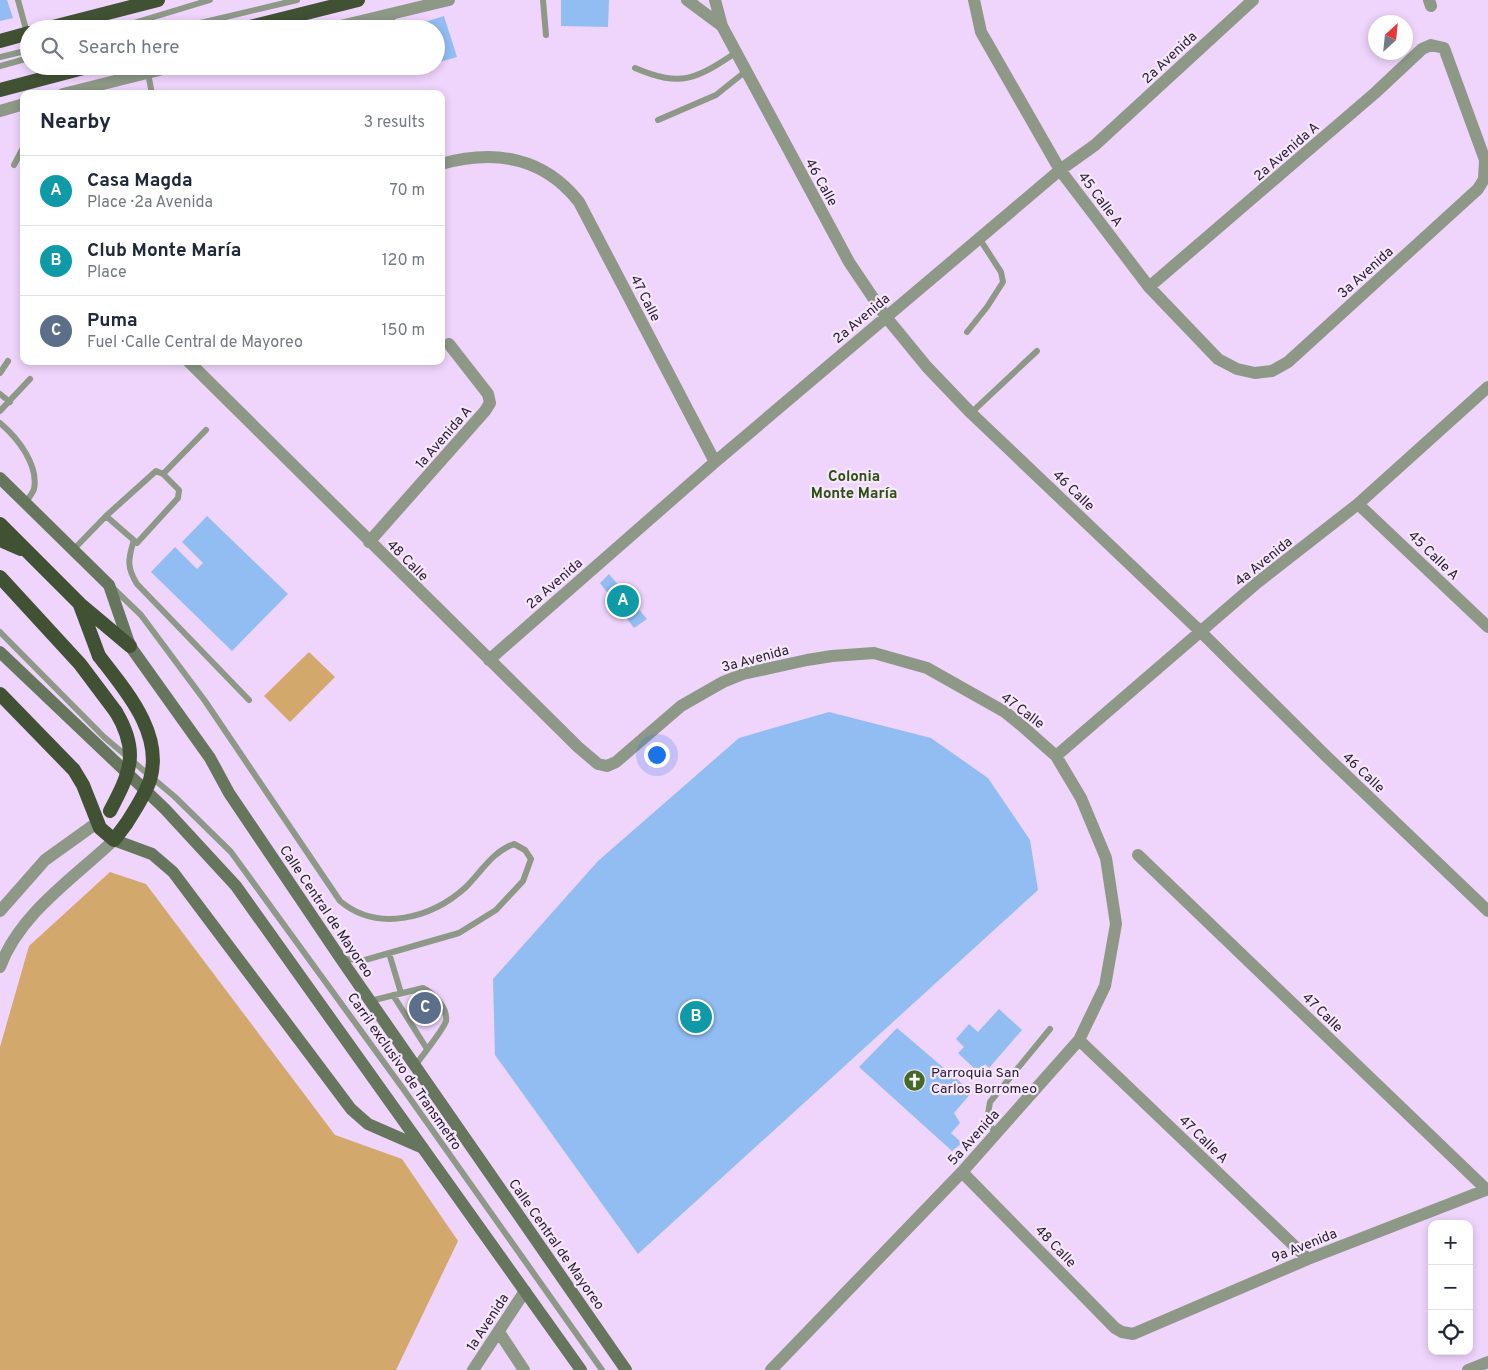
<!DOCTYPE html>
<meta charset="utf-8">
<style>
:root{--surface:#fff;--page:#f6f6f7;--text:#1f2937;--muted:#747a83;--line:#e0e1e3;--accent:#436b27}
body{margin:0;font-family:Overpass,sans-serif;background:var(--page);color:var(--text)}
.controls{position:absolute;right:15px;bottom:15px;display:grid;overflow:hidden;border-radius:10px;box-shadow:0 2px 8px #0003}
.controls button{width:45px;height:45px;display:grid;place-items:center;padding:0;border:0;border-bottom:1px solid var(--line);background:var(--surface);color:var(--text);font:25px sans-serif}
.compass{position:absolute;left:1368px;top:15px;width:45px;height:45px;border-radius:50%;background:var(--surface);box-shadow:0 2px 8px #0003;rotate:27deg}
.you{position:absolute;left:656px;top:754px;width:18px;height:18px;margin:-12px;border:4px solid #fff;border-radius:50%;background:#1a73e8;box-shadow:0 0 0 8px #1a73e833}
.badge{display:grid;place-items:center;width:32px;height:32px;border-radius:50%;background:var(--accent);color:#fff;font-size:16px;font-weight:700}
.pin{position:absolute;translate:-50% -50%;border:2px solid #fff;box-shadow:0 1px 5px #0006}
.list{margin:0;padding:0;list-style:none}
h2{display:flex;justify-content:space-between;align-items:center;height:65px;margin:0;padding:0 20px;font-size:21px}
h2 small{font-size:16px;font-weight:400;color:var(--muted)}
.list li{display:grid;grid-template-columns:32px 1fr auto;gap:15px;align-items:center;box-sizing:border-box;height:70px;padding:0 20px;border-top:1px solid var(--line)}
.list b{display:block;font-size:19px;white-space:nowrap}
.list p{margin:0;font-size:16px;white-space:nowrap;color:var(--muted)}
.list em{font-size:16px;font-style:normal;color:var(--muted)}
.icon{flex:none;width:28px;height:28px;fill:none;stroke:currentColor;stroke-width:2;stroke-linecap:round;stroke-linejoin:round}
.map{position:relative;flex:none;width:1488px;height:1370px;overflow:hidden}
.search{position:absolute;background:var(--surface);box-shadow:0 2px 8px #0003;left:20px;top:20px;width:425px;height:55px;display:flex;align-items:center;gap:12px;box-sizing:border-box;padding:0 18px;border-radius:28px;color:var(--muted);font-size:19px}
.panel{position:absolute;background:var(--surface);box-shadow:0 2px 8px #0003;left:20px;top:90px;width:425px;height:275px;border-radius:10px}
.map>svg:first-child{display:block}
.green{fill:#d3a86c}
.building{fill:#92bdf3}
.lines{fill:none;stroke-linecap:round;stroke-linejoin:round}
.service{stroke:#8d9887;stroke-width:6}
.minor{stroke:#8d9887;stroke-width:12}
.tertiary{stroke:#8d9887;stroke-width:12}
.secondary{stroke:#66765d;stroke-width:12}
.trunk{stroke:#405233;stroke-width:14}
.trunk-bridge{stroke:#405233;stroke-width:14}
.labels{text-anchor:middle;stroke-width:4.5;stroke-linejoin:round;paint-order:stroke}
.street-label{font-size:14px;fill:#271d2c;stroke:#f6e6fe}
.poi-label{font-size:14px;fill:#271d2c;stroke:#f6e6fe;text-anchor:start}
.neighbourhood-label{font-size:15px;font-weight:bold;fill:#2e5111;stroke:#f6e6fe}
</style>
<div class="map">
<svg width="1488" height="1370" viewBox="0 0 1488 1370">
<rect width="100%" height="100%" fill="#efd4fc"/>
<path class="green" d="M309 652 335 677 290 722 264 696Z
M110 872 146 884 335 1135 402 1159 458 1241 396 1370H0V1047L29 946Z"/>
<path class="building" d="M0 0H7L13 18 0 21Z
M561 0H609L608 27 561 26Z
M444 16 457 57 436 63V29H413L412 26Z
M207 516 288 594 232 651 151 572 175 547 197 569 203 563 182 542Z
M609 574 647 619 634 628 600 583Z
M829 712 931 738 988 778 1030 840 1038 890 638 1254 495 1055 493 979 598 861 739 738Z
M999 1009 1022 1030 989 1068 985 1064 978 1072 958 1053 964 1047 956 1039 969 1024 978 1032Z
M897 1028 972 1092 954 1113 960 1123 951 1133 962 1143 952 1151 859 1067Z"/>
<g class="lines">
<path class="service" d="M18 0 27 33
M543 0 546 35
M391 13 394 29
M114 29 210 0
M175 29 297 0
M0 57 29 50
M0 66 29 58
M635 68C682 88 696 79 737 52
M148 73 152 94
M658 120 716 95 746 71
M14 165 24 146
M967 332 987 307 1003 282 1001 272 979 238
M0 373 8 361
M0 394 10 402
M0 411 30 379
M971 413 1037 351
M0 423C17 437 39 465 34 489 33 493 28 498 26 503
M163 474 206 430
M133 543C128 560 127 568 137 584L249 700
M74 549 106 516 156 471 163 474 179 490 178 498 137 543 106 516
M114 589 141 615 205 701 340 901C378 933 432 918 466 887 482 871 492 852 514 844L525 850 531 859 523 881 496 910 459 933 365 960 342 959
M0 632 104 737 175 797 231 852 404 1090 602 1370
M389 953 401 993
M393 995 427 1049
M370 1001 423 988C433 993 448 1007 446 1021 444 1029 421 1057 415 1066
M996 1134 987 1120 990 1102 1050 1029"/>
<path class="minor" d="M687 0 722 26
M715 0 722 26 849 262 886 317 927 367 971 413 1202 633 1325 755 1488 911
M974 0 981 32 1060 170 1149 287 1218 359 1237 369 1255 373 1272 371 1288 362 1478 189 1484 179 1485 160 1444 48 1431 45 1422 49 1375 93 1149 287
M1429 0 1431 6
M441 164C495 149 544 157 579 202L715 462
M188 361 578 747 598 764 607 766 616 762 681 706 723 682 743 674 807 660 832 656 874 653 927 668 1005 712 1021 725 1056 756 1081 798 1106 858 1116 924 1105 986 1079 1040 962 1172 771 1370
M1358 504 1488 627
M369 542 485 411 490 403 488 394 449 344
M489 660 715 462 1060 170 1095 145 1253 0
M1056 756 1258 582 1358 504 1488 387
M1138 855 1487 1190
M0 911 45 860 98 822
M0 967C20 913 74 878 114 840
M1079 1040 1308 1259
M962 1172 1115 1328 1122 1332 1133 1334 1308 1259 1488 1189
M499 1332 524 1370
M473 1370 525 1291
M1468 1370 1488 1362"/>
<path class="tertiary" d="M328 29 449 0
M63 94 175 66
M0 111 24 104"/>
<path class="secondary" d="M0 478 109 585 130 646 210 758 229 793 341 959 626 1370
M0 652 165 809 236 886 581 1370
M114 840 152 854 173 872 351 1109 368 1124 423 1148"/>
<path class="trunk" d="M45 29 158 0
M242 29 358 0
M0 41 29 33
M0 90 91 66
M0 524 80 604 130 646
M0 540 21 549
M0 577 80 664 116 712
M80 605 99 656
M0 694 74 770 83 785 100 828 114 840 126 824"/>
<path class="trunk-bridge" d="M99 656C125 690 164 733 150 780 145 795 135 810 126 824
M110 811C130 773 140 752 116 712"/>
</g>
<defs>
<symbol id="church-disc" viewBox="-11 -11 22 22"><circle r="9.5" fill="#436b27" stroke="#f6e6fe"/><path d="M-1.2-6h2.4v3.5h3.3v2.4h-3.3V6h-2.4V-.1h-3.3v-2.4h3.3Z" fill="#fff"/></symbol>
</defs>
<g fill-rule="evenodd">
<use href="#church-disc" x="902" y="1068" width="25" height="25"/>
</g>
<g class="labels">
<g class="street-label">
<text transform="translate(1169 57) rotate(-43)" y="5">2a Avenida</text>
<text transform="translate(1286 151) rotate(-41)" y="5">2a Avenida A</text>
<text transform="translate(822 182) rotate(61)" y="5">46 Calle</text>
<text transform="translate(1101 199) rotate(53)" y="5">45 Calle A</text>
<text transform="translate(1365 272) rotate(-42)" y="5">3a Avenida</text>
<text transform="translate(646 298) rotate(63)" y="5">47 Calle</text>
<text transform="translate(861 318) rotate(-40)" y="5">2a Avenida</text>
<text transform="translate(443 437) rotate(-49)" y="5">1a Avenida A</text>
<text transform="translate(1074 490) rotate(44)" y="5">46 Calle</text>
<text transform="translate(1434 555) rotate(44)" y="5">45 Calle A</text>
<text transform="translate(408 560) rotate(45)" y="5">48 Calle</text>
<text transform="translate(1263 561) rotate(-39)" y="5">4a Avenida</text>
<text transform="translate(554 583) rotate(-41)" y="5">2a Avenida</text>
<text transform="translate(755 658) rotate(-15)" y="5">3a Avenida</text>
<text transform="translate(1023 710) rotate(37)" y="5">47 Calle</text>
<text transform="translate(1364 772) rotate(43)" y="5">46 Calle</text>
<text transform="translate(327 911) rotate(56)" y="5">Calle Central de Mayoreo</text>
<text transform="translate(1323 1012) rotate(44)" y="5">47 Calle</text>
<text transform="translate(405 1071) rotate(55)" y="5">Carril exclusivo de Transmetro</text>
<text transform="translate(973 1137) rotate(-48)" y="5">5a Avenida</text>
<text transform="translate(1204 1139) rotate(44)" y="5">47 Calle A</text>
<text transform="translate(557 1244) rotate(55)" y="5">Calle Central de Mayoreo</text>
<text transform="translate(1304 1245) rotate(-22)" y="5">9a Avenida</text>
<text transform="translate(1056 1246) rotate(46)" y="5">48 Calle</text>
<text transform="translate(487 1322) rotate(-57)" y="5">1a Avenida</text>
</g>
<g class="poi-label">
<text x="931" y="1077">Parroquia San<tspan x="931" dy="16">Carlos Borromeo</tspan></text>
</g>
<g class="neighbourhood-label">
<text x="854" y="481">Colonia<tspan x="854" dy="17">Monte María</tspan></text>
</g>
</g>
</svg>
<div class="controls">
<button>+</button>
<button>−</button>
<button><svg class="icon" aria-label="locate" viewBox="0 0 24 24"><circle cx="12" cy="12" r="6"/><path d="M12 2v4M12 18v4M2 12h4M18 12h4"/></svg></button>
</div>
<svg class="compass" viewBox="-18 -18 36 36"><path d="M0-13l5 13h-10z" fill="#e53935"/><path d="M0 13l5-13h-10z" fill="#747a83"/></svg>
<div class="you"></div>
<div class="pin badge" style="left:623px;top:601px;background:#0f9aa8">A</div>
<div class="pin badge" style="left:696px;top:1017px;background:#0f9aa8">B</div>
<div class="pin badge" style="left:425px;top:1008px;background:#5c6f8a">C</div>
<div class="search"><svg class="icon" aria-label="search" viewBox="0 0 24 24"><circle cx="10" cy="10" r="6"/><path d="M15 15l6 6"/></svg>Search here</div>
<section class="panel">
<h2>Nearby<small>3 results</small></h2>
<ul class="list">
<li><span class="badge" style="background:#0f9aa8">A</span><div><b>Casa Magda</b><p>Place · 2a Avenida</p></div><em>70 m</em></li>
<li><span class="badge" style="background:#0f9aa8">B</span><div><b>Club Monte María</b><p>Place</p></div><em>120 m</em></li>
<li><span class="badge" style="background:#5c6f8a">C</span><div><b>Puma</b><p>Fuel · Calle Central de Mayoreo</p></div><em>150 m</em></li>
</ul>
</section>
</div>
